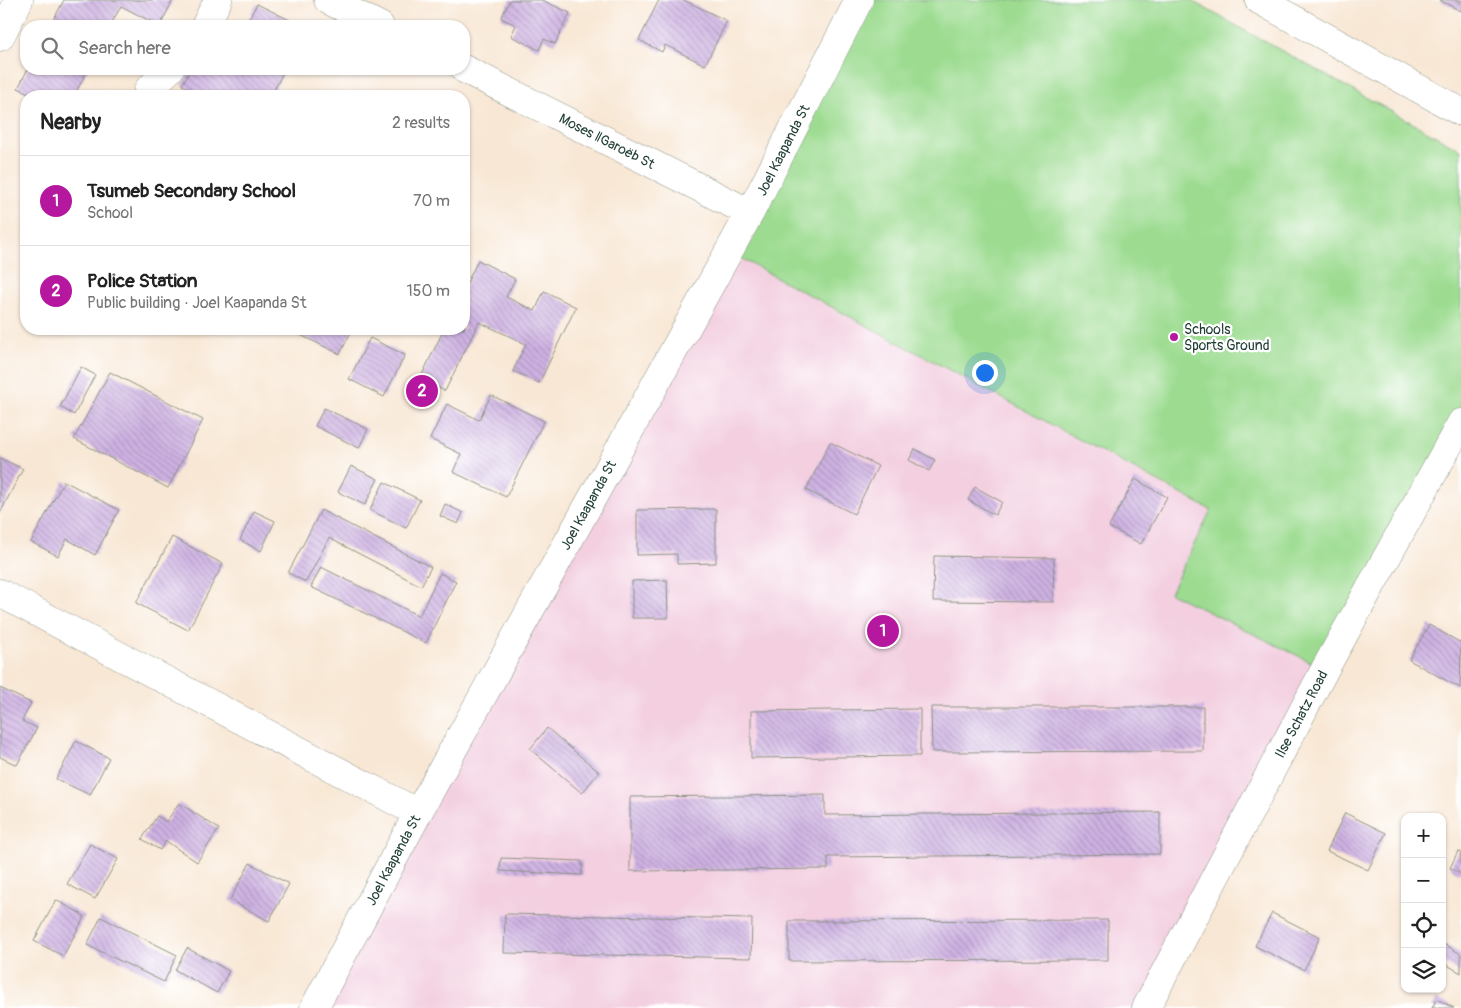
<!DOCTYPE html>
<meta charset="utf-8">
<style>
:root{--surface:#fff;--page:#f6f6f6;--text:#222;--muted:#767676;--line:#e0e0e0;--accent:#b5179e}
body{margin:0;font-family:Pangolin,sans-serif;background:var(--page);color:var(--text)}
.controls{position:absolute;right:15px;bottom:15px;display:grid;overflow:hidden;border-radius:10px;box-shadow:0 1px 4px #0004}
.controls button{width:45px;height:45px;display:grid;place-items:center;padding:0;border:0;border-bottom:1px solid var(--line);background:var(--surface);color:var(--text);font:25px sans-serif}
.you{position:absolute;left:984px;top:372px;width:18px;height:18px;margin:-12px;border:4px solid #fff;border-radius:50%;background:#1a73e8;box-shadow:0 0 0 8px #1a73e833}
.badge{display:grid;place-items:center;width:32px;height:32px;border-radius:50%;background:var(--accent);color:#fff;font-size:16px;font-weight:700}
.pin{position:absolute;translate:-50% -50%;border:2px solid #fff;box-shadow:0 1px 5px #0006}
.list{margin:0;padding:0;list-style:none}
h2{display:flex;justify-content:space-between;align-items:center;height:65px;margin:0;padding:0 20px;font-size:21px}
h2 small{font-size:16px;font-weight:400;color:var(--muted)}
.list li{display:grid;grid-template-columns:32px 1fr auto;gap:15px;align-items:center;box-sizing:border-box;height:90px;padding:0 20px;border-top:1px solid var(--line)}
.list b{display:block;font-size:19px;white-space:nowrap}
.list p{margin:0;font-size:16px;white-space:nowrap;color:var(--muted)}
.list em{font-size:16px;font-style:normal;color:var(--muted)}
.icon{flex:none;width:28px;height:28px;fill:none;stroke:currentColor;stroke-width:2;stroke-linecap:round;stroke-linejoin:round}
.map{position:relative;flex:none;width:1461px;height:1008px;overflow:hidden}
.search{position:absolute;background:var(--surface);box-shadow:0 1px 4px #0004;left:20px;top:20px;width:450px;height:55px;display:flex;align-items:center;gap:12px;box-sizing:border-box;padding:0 18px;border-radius:20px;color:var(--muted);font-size:19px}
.panel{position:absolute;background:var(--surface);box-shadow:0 1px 4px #0004;left:20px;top:90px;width:450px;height:245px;border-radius:20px}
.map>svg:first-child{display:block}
.built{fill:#f3cfe0}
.park{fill:#9cdb90;stroke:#5e8c62}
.building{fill:url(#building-back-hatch)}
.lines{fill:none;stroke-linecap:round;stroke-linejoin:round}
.minor-casing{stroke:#8c9284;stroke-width:29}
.minor{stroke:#fff;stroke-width:28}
.poi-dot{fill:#b5179e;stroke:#fff;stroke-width:2}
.labels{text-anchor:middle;stroke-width:4.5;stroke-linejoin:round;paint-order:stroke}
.street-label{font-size:14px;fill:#1f3d34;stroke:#fff}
.poi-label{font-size:14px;fill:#1f3d34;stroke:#fff;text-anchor:start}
</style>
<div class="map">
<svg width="1461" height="1008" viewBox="0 0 1461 1008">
<defs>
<pattern id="building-back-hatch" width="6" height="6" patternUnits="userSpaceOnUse" patternTransform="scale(1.25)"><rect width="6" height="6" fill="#cfb2e3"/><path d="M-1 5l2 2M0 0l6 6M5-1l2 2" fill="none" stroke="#a792b9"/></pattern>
</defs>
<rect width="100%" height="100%" fill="#fff"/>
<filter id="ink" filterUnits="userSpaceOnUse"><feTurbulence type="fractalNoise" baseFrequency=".02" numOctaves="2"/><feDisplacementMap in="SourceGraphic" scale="10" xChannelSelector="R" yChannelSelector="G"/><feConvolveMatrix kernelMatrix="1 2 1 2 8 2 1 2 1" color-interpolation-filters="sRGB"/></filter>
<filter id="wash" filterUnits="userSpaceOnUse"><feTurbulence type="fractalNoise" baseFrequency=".0096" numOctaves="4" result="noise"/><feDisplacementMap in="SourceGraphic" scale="20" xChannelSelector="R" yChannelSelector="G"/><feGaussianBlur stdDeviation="1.12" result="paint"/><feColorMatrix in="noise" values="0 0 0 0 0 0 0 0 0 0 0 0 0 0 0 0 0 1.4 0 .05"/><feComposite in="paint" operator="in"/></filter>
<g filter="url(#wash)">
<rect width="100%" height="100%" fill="#f8e7d4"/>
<path class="built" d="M728 252 1211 511 1325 669 1146 1008H314Z"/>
<path class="park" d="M859 0H1190L1461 150V423L1325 669 1170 593 1211 510 729 252Z"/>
<g id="blocks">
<path class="building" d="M64 0H173L160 26 121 6 110 26H50Z
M510 0H542L570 13 555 44 544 39 539 50 511 36 516 25 501 18Z
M659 0H684L727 21 705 65 665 45 662 52 639 40Z
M1439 0H1461V11Z
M257 4 302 26H245Z
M28 69H88L74 96H35L18 88Z
M191 69H285L271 96H203L182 85Z
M478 260 515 279 506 297 535 311 544 291 576 307 539 383 513 371 526 344 479 322 445 391 420 379 444 329H464V289Z
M298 329H350L352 330 340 354 296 333Z
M370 338 405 355 384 397 349 379Z
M81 367 95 375 74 415 60 407Z
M110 372 203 420 168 488 74 439Z
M491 395 544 421 506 497 453 472 461 454 430 439 447 404 479 420Z
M324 408 368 429 359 448 315 426Z
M830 442 878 466 854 514 806 490Z
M915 449 935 460 929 471 909 460Z
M0 458 23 469 0 513Z
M351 466 378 479 365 505 338 492Z
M1135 479 1167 497 1141 544 1109 527Z
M64 481 119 510 95 555 67 539 58 556 31 542Z
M384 482 420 500 406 528 370 510Z
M975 487 1002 502 995 515 968 500Z
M445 504 463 513 458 524 440 516Z
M716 509V563L677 564V554L637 555V510Z
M321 510 431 567 421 586 329 538 306 582 288 573Z
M254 511 275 521 261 551 240 540Z
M172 537 223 564 188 630 136 603Z
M934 556 1054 558 1053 602 933 601Z
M321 567 419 616 440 573 456 581 426 643 311 587Z
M667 580 668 618H632V581Z
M1429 625 1461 643 1460 688 1409 660Z
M0 688 31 703 22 721 37 728 17 765 0 757Z
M931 707H1203V751L932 752Z
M920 709V756L751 758V711Z
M547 728 599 772 582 793 530 749Z
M76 741 109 758 90 795 56 779Z
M825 795V815L1160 812V854L828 857V869L630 871V797Z
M179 803 219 829 197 862 166 841 160 850 142 839 157 816 166 822Z
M1345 813 1386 833 1368 870 1327 851Z
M90 844 118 859 95 899 67 884Z
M1458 851 1461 852V874L1450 868Z
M501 858 582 861V875L500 871Z
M250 863 289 884 269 921 230 900Z
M56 900 85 916 63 956 34 941Z
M1272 913 1320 937 1304 970 1255 946Z
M505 914 752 919 751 958 504 953Z
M101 917 177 955 164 982 87 945Z
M1108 920V960L789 961V921Z
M1442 943 1461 954V973L1442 962Z
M187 948 229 971 217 993 175 970Z
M1437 999 1454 1008H1432Z"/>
</g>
</g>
<g filter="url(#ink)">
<use href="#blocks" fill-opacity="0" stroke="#8c9284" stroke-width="1"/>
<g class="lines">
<defs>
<path id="minor" d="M328 0 380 26
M1259 0 1461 112
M205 26 218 0
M0 37 19 0
M464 69 750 213
M148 90 170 69
M0 593 418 813
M314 1008 418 813 750 213 859 0
M1146 1008 1325 669 1461 423"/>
</defs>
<use href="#minor" class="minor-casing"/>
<use href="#minor" class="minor"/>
</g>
</g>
<circle class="poi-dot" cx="1174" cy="337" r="5"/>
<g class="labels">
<g class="street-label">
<text transform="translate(607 141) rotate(27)" y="5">Moses ǁGaroëb St</text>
<text transform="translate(783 150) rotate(-63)" y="5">Joel Kaapanda St</text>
<text transform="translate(588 505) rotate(-61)" y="5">Joel Kaapanda St</text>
<text transform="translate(1301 714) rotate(-62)" y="5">Ilse Schatz Road</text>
<text transform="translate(393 860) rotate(-62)" y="5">Joel Kaapanda St</text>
</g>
<g class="poi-label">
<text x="1184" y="334">Schools<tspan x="1184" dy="16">Sports Ground</tspan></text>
</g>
</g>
</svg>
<div class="controls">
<button>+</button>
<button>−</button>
<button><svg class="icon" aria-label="locate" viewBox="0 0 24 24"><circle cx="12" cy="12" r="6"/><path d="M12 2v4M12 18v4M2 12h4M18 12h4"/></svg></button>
<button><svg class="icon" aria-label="layers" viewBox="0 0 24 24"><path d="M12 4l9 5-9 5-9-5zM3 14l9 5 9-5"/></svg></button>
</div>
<div class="you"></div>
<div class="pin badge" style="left:883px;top:631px">1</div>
<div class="pin badge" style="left:422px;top:391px">2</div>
<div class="search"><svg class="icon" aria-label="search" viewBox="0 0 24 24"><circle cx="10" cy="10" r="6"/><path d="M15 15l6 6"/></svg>Search here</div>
<section class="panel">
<h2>Nearby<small>2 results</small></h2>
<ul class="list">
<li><span class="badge">1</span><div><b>Tsumeb Secondary School</b><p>School</p></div><em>70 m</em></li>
<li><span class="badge">2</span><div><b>Police Station</b><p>Public building · Joel Kaapanda St</p></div><em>150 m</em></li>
</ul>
</section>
</div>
